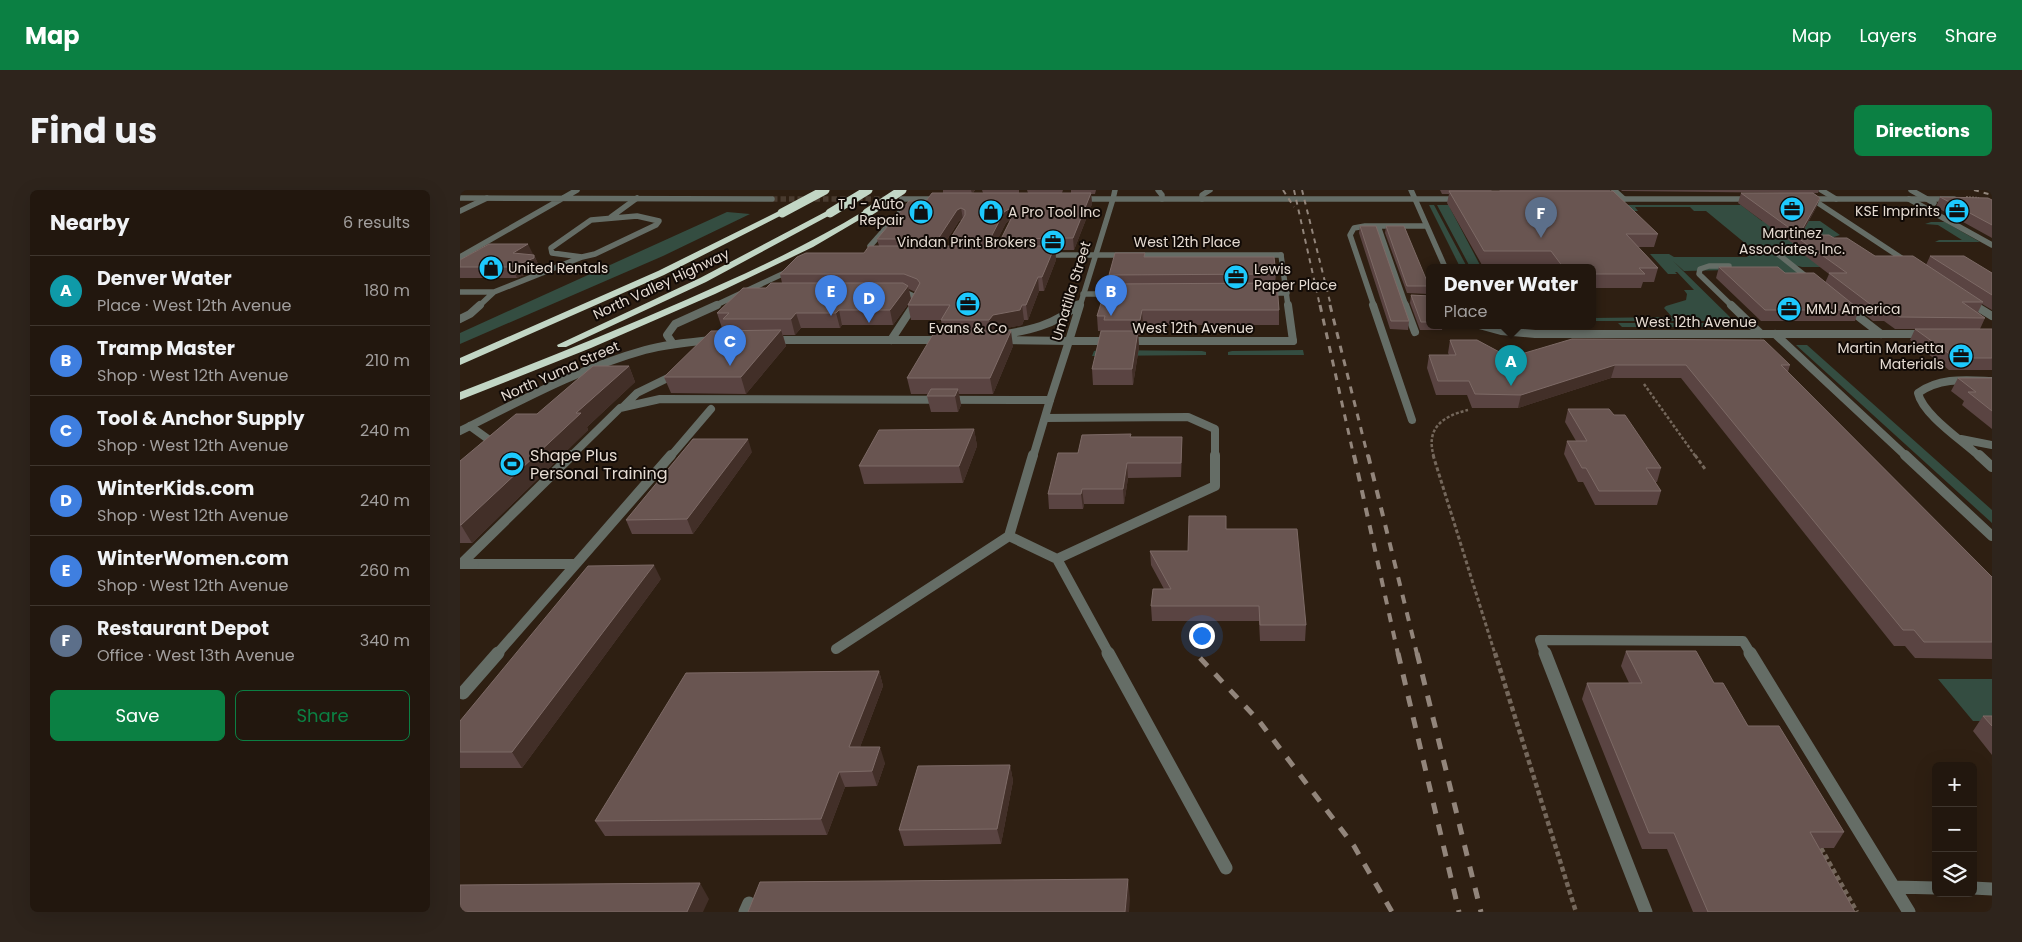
<!DOCTYPE html>
<meta charset="utf-8">
<style>
:root{--surface:#22170e;--page:#2e241c;--text:#f1f3f6;--muted:#a29f9e;--line:#3f362e;--accent:#0b8043}
body{margin:0;font-family:Poppins,sans-serif;background:var(--page);color:var(--text)}
.controls{position:absolute;right:15px;bottom:15px;display:grid;overflow:hidden;border-radius:8px;box-shadow:0 5px 20px #0002}
.controls button{width:45px;height:45px;display:grid;place-items:center;padding:0;border:0;border-bottom:1px solid var(--line);background:var(--surface);color:var(--text);font:25px sans-serif}
.you{position:absolute;left:741px;top:445px;width:18px;height:18px;margin:-12px;border:4px solid #fff;border-radius:50%;background:#1a73e8;box-shadow:0 0 0 8px #1a73e833}
.badge{display:grid;place-items:center;width:32px;height:32px;border-radius:50%;background:var(--accent);color:#fff;font-size:16px;font-weight:700}
.pin{position:absolute;translate:-50% -41px;filter:drop-shadow(0 1px 2px #0008)}
.pin::after{content:'';position:absolute;top:26px;width:18px;height:15px;background:inherit;clip-path:polygon(0 0,100% 0,50% 100%)}
.popup{position:absolute;left:966px;top:74px;width:170px;height:65px;box-sizing:border-box;display:grid;place-content:center;border-radius:8px;background:var(--surface);filter:drop-shadow(0 1px 4px #0005);font-size:16px;white-space:nowrap;color:var(--muted)}
.popup b{font-size:19px;color:var(--text)}
.popup::after{content:'';position:absolute;left:50%;top:100%;margin-left:-10px;border:10px solid transparent;border-top-color:var(--surface)}
.list{margin:0;padding:0;list-style:none}
h2{display:flex;justify-content:space-between;align-items:center;height:65px;margin:0;padding:0 20px;font-size:21px}
h2 small{font-size:16px;font-weight:400;color:var(--muted)}
.list li{display:grid;grid-template-columns:32px 1fr auto;gap:15px;align-items:center;box-sizing:border-box;height:70px;padding:0 20px;border-top:1px solid var(--line)}
.list b{display:block;font-size:19px;white-space:nowrap}
.list p{margin:0;font-size:16px;white-space:nowrap;color:var(--muted)}
.list em{font-size:16px;font-style:normal;color:var(--muted)}
.actions{display:flex;gap:10px;padding:15px 20px}
.actions a{flex:1;padding:11px 0;border:1px solid var(--accent);border-radius:8px;text-align:center;font-size:18px;color:var(--accent)}
.actions .main{background:var(--accent);color:#fff}
.icon{flex:none;width:28px;height:28px;fill:none;stroke:currentColor;stroke-width:2;stroke-linecap:round;stroke-linejoin:round}
.map{position:relative;flex:none;width:1532px;height:722px;overflow:hidden;border-radius:8px}
header{display:flex;align-items:center;gap:30px;box-sizing:border-box;height:70px;padding:0 25px;background:var(--accent);color:#fff}
header strong{font-size:24px}
nav{display:flex;gap:28px;margin-inline-start:auto;font-size:18px}
.intro{display:flex;align-items:center;justify-content:space-between;box-sizing:border-box;height:120px;padding:0 30px}
h1{margin:0;font-size:35px}
.button{padding:12px 22px;border-radius:8px;background:var(--accent);color:#fff;font-size:18px;font-weight:700}
main{display:flex;gap:30px;padding:0 30px}
aside{flex:1;background:var(--surface);border-radius:8px;box-shadow:0 5px 20px #0002}
.map>svg:first-child{display:block}
.green{fill:#344d41}
.lines{fill:none;stroke-linecap:round;stroke-linejoin:round}
.tertiary-tunnel{stroke:#493b2f;stroke-width:5.5;stroke-dasharray:5.5 3;stroke-linecap:butt}
.path-far3{stroke:#74675b;stroke-width:2;stroke-dasharray:2 1;stroke-linecap:butt}
.path-far2{stroke:#74675b;stroke-width:2.5;stroke-dasharray:3 2;stroke-linecap:butt}
.path-far1{stroke:#74675b;stroke-width:3;stroke-dasharray:4 2.5;stroke-linecap:butt}
.path{stroke:#74675b;stroke-width:4.5;stroke-dasharray:5 3;stroke-linecap:butt}
.service-far3{stroke:#656d66;stroke-width:5.5}
.service-far2{stroke:#656d66;stroke-width:8}
.service-far1{stroke:#656d66;stroke-width:10}
.service{stroke:#656d66;stroke-width:13}
.minor-far2{stroke:#656d66;stroke-width:5.5}
.minor-far1{stroke:#656d66;stroke-width:8}
.minor{stroke:#656d66;stroke-width:10}
.tertiary-far1{stroke:#656d66;stroke-width:5.5}
.tertiary{stroke:#656d66;stroke-width:8}
.motorway{fill:#c2d6c5;fill-rule:evenodd}
.rail-far3{stroke:#92857b;stroke-width:2;stroke-dasharray:5 5;stroke-linecap:butt}
.rail-far2{stroke:#92857b;stroke-width:3;stroke-dasharray:7 7;stroke-linecap:butt}
.rail-far1{stroke:#92857b;stroke-width:4;stroke-dasharray:9 9;stroke-linecap:butt}
.rail{stroke:#92857b;stroke-width:5;stroke-dasharray:11 11;stroke-linecap:butt}
.motorway-bridge{stroke:#c2d6c5;stroke-width:9}
.wall{fill:#5a4442;fill-rule:evenodd}
.shaded-wall{fill:#422f28}
.building{fill:#695551;stroke:#7d6a66}
.labels{text-anchor:middle;stroke-width:4;stroke-linejoin:round;paint-order:stroke}
.far-poi-label{font-size:14px;fill:#e5dbd2;stroke:#110a06;text-anchor:end}
.far-street-label{font-size:14px;fill:#e5dbd2;stroke:#110a06}
.poi-label{font-size:16px;fill:#e5dbd2;stroke:#110a06;text-anchor:start}
</style>
<header>
<strong>Map</strong>
<nav><a>Map</a><a>Layers</a><a>Share</a></nav>
</header>
<div class="intro"><h1>Find us</h1><a class="button">Directions</a></div>
<main>
<aside>
<h2>Nearby<small>6 results</small></h2>
<ul class="list">
<li><span class="badge" style="background:#0f9aa8">A</span><div><b>Denver Water</b><p>Place · West 12th Avenue</p></div><em>180 m</em></li>
<li><span class="badge" style="background:#3f7fe0">B</span><div><b>Tramp Master</b><p>Shop · West 12th Avenue</p></div><em>210 m</em></li>
<li><span class="badge" style="background:#3f7fe0">C</span><div><b>Tool &amp; Anchor Supply</b><p>Shop · West 12th Avenue</p></div><em>240 m</em></li>
<li><span class="badge" style="background:#3f7fe0">D</span><div><b>WinterKids.com</b><p>Shop · West 12th Avenue</p></div><em>240 m</em></li>
<li><span class="badge" style="background:#3f7fe0">E</span><div><b>WinterWomen.com</b><p>Shop · West 12th Avenue</p></div><em>260 m</em></li>
<li><span class="badge" style="background:#5c6f8a">F</span><div><b>Restaurant Depot</b><p>Office · West 13th Avenue</p></div><em>340 m</em></li>
</ul>
<div class="actions"><a class="main">Save</a><a>Share</a></div>
</aside>
<div class="map">
<svg width="1532" height="722" viewBox="0 0 1532 722">
<rect width="100%" height="100%" fill="#2e1f12"/>
<path class="green" d="M969 15H974L1007 77H1000Z
M977 15H1123L1111 18H990L1021 77H1010Z
M1142 15H1281L1302 31H1360L1380 45 1341 58H1334L1343 66 1410 65 1427 77H1342L1327 73 1357 98 1270 80 1224 81 1213 71 1274 131H1132V128L1212 127 1204 118 1206 116 1226 110 1227 104 1224 100H1234L1217 82H1215L1217 84H1208L1190 64H1209L1214 67H1288L1284 63H1297L1246 21H1234L1230 17H1175L1178 21H1152Z
M267 22 290 24 203 66 0 154V143Z
M1471 32H1485L1520 52H1475L1479 50H1502L1478 35 1465 34Z
M1158 133H1260L1263 136 1260 137H1162Z
M1336 155H1347L1532 320V333Z
M639 160 742 161 746 162V165L632 166 634 161Z
M772 161 843 160 844 165H768V162Z
M1478 489H1532V531H1513Z"/>
<g class="lines">
<path class="tertiary-tunnel" d="M312 9H442"/>
<path class="path-far3" d="M1506 7 1519 8"/>
<path class="path-far2" d="M1184 194 1236 267
M974 267C965 238 983 226 1008 220"/>
<path class="path-far1" d="M973 265 1035 464
M1235 265 1245 279"/>
<path class="path" d="M1035 463 1116 722
M1361 658 1397 722"/>
<path class="service-far3" d="M698 0 702 5V9
M1154 0 1164 9
M1361 0 1376 9
M742 9V5L750 0
M1449 9 1532 55
M0 21 27 8
M177 26 199 31 196 35 135 64 122 67 92 63 91 58 131 30Z
M151 27 177 8
M918 36 946 116
M410 56 441 21
M1318 64 1353 92
M821 65 828 116
M1269 76H1249L1240 79 1239 84 1272 116
M0 102H34
M438 103H447L458 108 453 116
M805 103H827
M623 104H656
M19 116 34 102 122 67
M254 116 331 80
M914 116 890 45 894 38 905 36H966"/>
<path class="service-far2" d="M828 115 833 151
M913 115 952 230
M945 115 955 142
M1271 115 1301 144
M1386 117 1421 144
M0 129 10 124 20 115
M431 150 454 115
M213 154 207 145 215 134 257 115
M163 217 177 203 216 184
M585 228 728 227 755 239V267
M1501 249 1532 255
M110 267 160 218 200 209 590 210 573 267
M210 267 251 219
M1520 267C1503 251 1463 225 1458 203 1480 187 1506 190 1532 191"/>
<path class="service-far1" d="M1519 265 1532 277
M549 346 597 369 649 464
M597 369 755 296V265
M1 374 112 265
M14 374H116L211 265
M376 459 549 346 573 265
M37 464 116 374
M1085 464 1080 450 1283 451 1291 464"/>
<path class="service" d="M648 463 766 678
M1085 463 1186 722
M1290 463 1449 722
M3 503 38 463
M1434 697 1476 698
M1513 698 1532 699
M285 722 289 713"/>
<path class="minor-far2" d="M951 0 985 77
M1451 0 1474 13
M653 9 655 0
M1352 9 1449 73
M582 65H821
M1510 112 1516 116"/>
<path class="minor-far1" d="M1514 115 1532 126
M1019 135 1041 141 1075 144H1465
M1315 144 1447 267
M665 151H833
M590 210 609 151H651
M10 236 28 249 30 252 26 259"/>
<path class="minor" d="M1445 265 1532 346
M0 374H14"/>
<path class="tertiary-far1" d="M0 8 312 9
M442 9H481
M618 9H1001
M1148 9H1294
M1346 9H1494
M0 67 117 0
M616 116 619 113
M620 116 653 9"/>
<path class="tertiary" d="M539 145C567 141 596 135 617 115
M310 150H481
M540 150 609 151 620 115
M0 241C60 211 120 178 185 160 207 154 230 152 253 150"/>
<path class="motorway" d="M319 21 326 23 204 85 0 175V168L198 81Z
M367 21 374 23 246 92 106 157H98L97 155 240 88Z
M404 21 411 23 353 57 255 104 131 158 0 210V202C77 172 153 142 228 109 288 83 348 55 404 21Z"/>
<path class="rail-far3" d="M823 0 834 17
M834 0 860 116
M842 0 871 116
M1514 0 1532 5"/>
<path class="rail-far2" d="M860 115 894 267
M870 115 908 267"/>
<path class="rail-far1" d="M894 265 938 464
M908 265 957 464"/>
<path class="rail" d="M938 463 999 722
M957 463 1021 722
M740 468 799 531 894 656 932 722"/>
<path class="motorway-bridge" d="M322 23 365 0
M370 23 408 0
M407 23 442 0"/>
</g>
<path class="wall" d="M483 0H515L513 3H523L522 0H559V3H568L567 0H603L602 3H611V0H636L635 4H631L632 14 614 60H595L596 70 584 101H579L568 130H564L562 135 536 140 535 141 553 156 533 204H499L501 215 498 222H471L467 206 468 204H451L447 188 483 141 481 130H451L448 115 449 113 433 135H382L380 138H341L335 145H323L326 156 286 204 211 203 204 187 267 141 266 138H262L257 123 306 98 322 93 320 84 404 63 419 56 417 49 466 11 483 3ZM502 30 490 49 491 56H483L499 31ZM550 30 541 49 542 56H534L546 33ZM449 99 455 102 451 109Z
M980 0H1032L1031 1H1040L1039 0H1150V1L1198 44 1194 57H1178L1198 78 1194 92H1183L1181 98H1132V77H1090L1088 75H1022L987 13 989 4H982Z
M1161 0H1359L1358 3H1353L1360 8 1356 18 1341 45 1374 48 1415 66 1466 75 1470 66 1532 83V120L1522 114 1518 122 1525 128 1520 139H1532V180H1489L1450 150 1455 139H1435L1424 131H1413L1399 120 1395 131H1301L1256 88 1259 77 1325 83 1365 93 1369 84 1335 58 1336 53 1335 55 1278 13 1281 3H1343L1162 1Z
M1480 7 1532 10V48L1476 17Z
M900 36 949 131 948 140 930 139 899 43Z
M926 36 969 96 968 104 947 103 925 43Z
M73 64 71 65H74L79 76 78 79 57 88H0V70Z
M686 67 816 84 815 93 819 120V135H683L681 145H678L679 157 673 195H633L632 179 645 141H638L637 126 650 94 649 85Z
M951 105 970 106V135H983L982 140H960L950 113Z
M990 150 1045 165 1330 175 1328 182 1532 387V469L1455 468 1445 456H1434L1221 188H1151L1058 218H1012L1007 205H976L967 178 969 165H989L988 163Z
M169 176 175 192 127 237 128 240 12 353H0V271L77 224Z
M1498 188H1532V239L1502 215 1504 211 1491 201Z
M1108 219 1154 225 1201 278 1197 292H1195L1201 301 1197 315H1135L1123 292H1118L1104 264 1107 251H1116L1105 232Z
M514 239 517 256 503 293 404 294 399 276Z
M671 247H722V262L721 287 668 288 664 314H624L623 319H589L588 304 618 263Z
M292 262 233 344H172L166 330Z
M766 339 846 435 845 451H800L799 431H692L691 416 704 399 691 375 690 361H728Z
M201 389 62 578H0V531Z
M1166 461 1254 493 1288 536 1384 642 1374 658H1359L1395 722H1233L1207 659H1182L1122 509 1127 493H1169L1161 476Z
M419 481 423 496 400 557 425 573 417 596 385 597 367 645 145 646 135 631Z
M1523 526H1532V565L1513 541Z
M550 575 553 591 541 654 444 656 439 640Z"/>
<path class="shaded-wall" d="M511 0H515L512 4Z
M631 3 632 14 614 60 613 48Z
M1360 8 1356 18 1340 46 1339 45 1335 55 1339 45Z
M501 18 503 29 499 31 480 60 478 49 497 20Z
M549 19 550 30 546 33 532 60 530 49 544 22Z
M68 54 73 64 58 74 53 63Z
M595 56 596 70 584 101 582 87Z
M74 65 79 76 78 79 57 88 52 77Z
M578 87 579 101 568 130 566 115Z
M448 96 451 110 433 135 430 120Z
M562 115 564 130 562 135 536 140 531 145 529 130 533 125Z
M379 120 382 135 380 138 376 123Z
M682 120 683 135 681 145 680 130Z
M336 123 341 138 335 145 331 129Z
M321 140 326 156 286 204 281 187Z
M551 141 553 156 533 204 530 188Z
M678 141 679 157 673 195 672 179Z
M1155 175 1151 188 1058 218 1061 205Z
M169 176 175 192 127 237 128 240 12 353 1 335 116 223Z
M498 199 501 215 498 222 495 206Z
M514 239 517 256 503 293 499 276Z
M288 249 292 262 233 344 227 329Z
M667 273 668 288 664 314 663 299Z
M622 299 624 314 623 319 621 304Z
M194 375 201 389 62 578 52 562Z
M419 481 423 496 394 573 389 557Z
M420 557 425 573 417 596 412 581Z
M550 575 553 591 541 654 537 639Z
M379 582 385 597 367 645 361 629Z
M668 689 670 709 669 722H665Z
M240 693 249 709 243 722H227Z"/>
<path class="building" d="M989 1H1153L1198 44H1166L1198 78H1179L1185 84H1132V77H1103L1091 61H1024Z
M472 3H631L613 48 541 49 553 25V22L549 19 544 22 530 49H490L505 25V20L501 18 497 20 478 49H417L449 11H466Z
M1281 3H1353L1360 8 1339 45Z
M1480 7 1528 8 1532 10V35Z
M900 36H916L949 131H931Z
M926 36H944L969 96H947Z
M1339 45H1369L1374 48H1387L1415 66H1453L1523 112H1502L1525 128 1440 127 1429 120H1418L1369 83H1387L1338 48H1343Z
M29 54H68L53 63 74 65V68L52 77H0V70Z
M409 56H595L582 87H578L566 115H562L560 120 533 125 529 130H481L490 115H448L460 93 457 89 444 84H320L337 67 346 63H404Z
M655 63H685L684 67H814L816 84 649 85Z
M1470 66H1504L1532 83V105Z
M1259 77H1318L1325 83H1354L1400 120H1305Z
M311 93H443L448 96 430 120H379L376 123H336L331 129H263L269 123H257L283 98H306Z
M817 93 819 120H682L680 130H644L645 126H637L647 94Z
M951 105 970 106V132H961Z
M1455 139H1532V168H1495Z
M321 140 281 187H204L251 141Z
M475 141H551L530 188H447Z
M641 141H678L672 179H632Z
M1112 149 1304 150 1330 175H1321L1532 387V452H1464L1454 440H1443L1226 175H1155L1061 205 1015 204 1009 191H978L969 165H996L990 150H1017L1045 165H1058Z
M133 176H169L116 223H121L1 335H0V271L56 224H77Z
M1498 188H1532V221L1508 202H1516Z
M471 199H498L495 206H467Z
M1108 219H1149L1154 225H1165L1201 278H1186L1201 301H1139L1126 278H1122L1107 251H1127Z
M514 239 499 276H399L419 240Z
M671 244 670 247H722L721 273H667L663 299H622L621 304H588L598 263H618L622 245Z
M233 249H288L227 329 166 330Z
M729 326H766V339H837L846 435H800L799 416H691L693 399H711L690 361H728Z
M194 375 52 562H0V531L128 376Z
M1166 461H1236L1254 493H1263L1288 536H1319L1384 642H1350L1395 722H1248L1214 643H1189L1127 493H1182Z
M419 481 389 557H420L412 581 379 582 361 629 135 631 226 483Z
M1523 526H1532V536Z
M550 575 537 639 439 640 458 576Z
M668 689 665 722H288L300 692Z
M240 693 227 722H0V695Z"/>
<defs>
<symbol id="office-disc" viewBox="-11 -11 22 22"><circle r="9.5" fill="#1dc9fd" stroke="#110a06"/><path d="M-6-3h4V-5.5h4V-3h4V5H-6ZM-1-4.5V-3h2v-1.5ZM-6 0V1H6V0Z" fill="#111"/></symbol>
<symbol id="shop-disc" viewBox="-11 -11 22 22"><circle r="9.5" fill="#1dc9fd" stroke="#110a06"/><path d="M-5-2.5h2.3a2.7 3.5 0 0 1 5.4 0H5L5.5 6h-11ZM-1.5-2.5h3a1.5 2.3 0 0 0-3 0Z" fill="#111"/></symbol>
<symbol id="stadium-disc" viewBox="-11 -11 22 22"><circle r="9.5" fill="#1dc9fd" stroke="#110a06"/><path d="M0-5a6.5 5 0 1 0 0 10a6.5 5 0 1 0 0-10ZM-3.5-1.8h7v3.6h-7Z" fill="#111"/></symbol>
</defs>
<g fill-rule="evenodd">
<use href="#office-disc" x="1318" y="5" width="28" height="28"/>
<use href="#office-disc" x="1483" y="7" width="28" height="28"/>
<use href="#shop-disc" x="447" y="8" width="28" height="28"/>
<use href="#shop-disc" x="517" y="8" width="28" height="28"/>
<use href="#office-disc" x="579" y="38" width="28" height="28"/>
<use href="#shop-disc" x="17" y="64" width="28" height="28"/>
<use href="#office-disc" x="762" y="73" width="28" height="28"/>
<use href="#office-disc" x="494" y="100" width="28" height="28"/>
<use href="#office-disc" x="1315" y="105" width="28" height="28"/>
<use href="#office-disc" x="1487" y="152" width="28" height="28"/>
<use href="#stadium-disc" x="38" y="260" width="28" height="28"/>
</g>
<g class="labels">
<g class="far-poi-label">
<text x="444" y="19">T J - Auto<tspan x="444" dy="16">Repair</tspan></text>
<text x="1480" y="26">KSE Imprints</text>
<text x="548" y="27" text-anchor="start">A Pro Tool Inc</text>
<text x="1332" y="48" text-anchor="middle">Martinez<tspan x="1332" dy="16">Associates, Inc.</tspan></text>
<text x="576" y="57">Vindan Print Brokers</text>
<text x="48" y="83" text-anchor="start">United Rentals</text>
<text x="794" y="84" text-anchor="start">Lewis<tspan x="794" dy="16">Paper Place</tspan></text>
<text x="1346" y="124" text-anchor="start">MMJ America</text>
<text x="508" y="143" text-anchor="middle">Evans &amp; Co</text>
<text x="1484" y="163">Martin Marietta<tspan x="1484" dy="16">Materials</tspan></text>
</g>
<g class="far-street-label">
<text x="727" y="57">West 12th Place</text>
<text transform="translate(201 94) rotate(-25)" y="5">North Valley Highway</text>
<text transform="translate(611 101) rotate(-73)" y="5">Umatilla Street</text>
<text x="1236" y="137">West 12th Avenue</text>
<text x="733" y="143">West 12th Avenue</text>
<text transform="translate(100 181) rotate(-24)" y="5">North Yuma Street</text>
</g>
<g class="poi-label">
<text x="70" y="271">Shape Plus<tspan x="70" dy="18">Personal Training</tspan></text>
</g>
</g>
</svg>
<div class="controls">
<button>+</button>
<button>−</button>
<button><svg class="icon" aria-label="layers" viewBox="0 0 24 24"><path d="M12 4l9 5-9 5-9-5zM3 14l9 5 9-5"/></svg></button>
</div>
<div class="you"></div>
<div class="pin badge" style="left:1051px;top:196px;background:#0f9aa8">A</div>
<div class="popup"><b>Denver Water</b>Place</div>
<div class="pin badge" style="left:651px;top:126px;background:#3f7fe0">B</div>
<div class="pin badge" style="left:270px;top:176px;background:#3f7fe0">C</div>
<div class="pin badge" style="left:409px;top:133px;background:#3f7fe0">D</div>
<div class="pin badge" style="left:371px;top:126px;background:#3f7fe0">E</div>
<div class="pin badge" style="left:1081px;top:48px;background:#5c6f8a">F</div>
</div>
</main>
